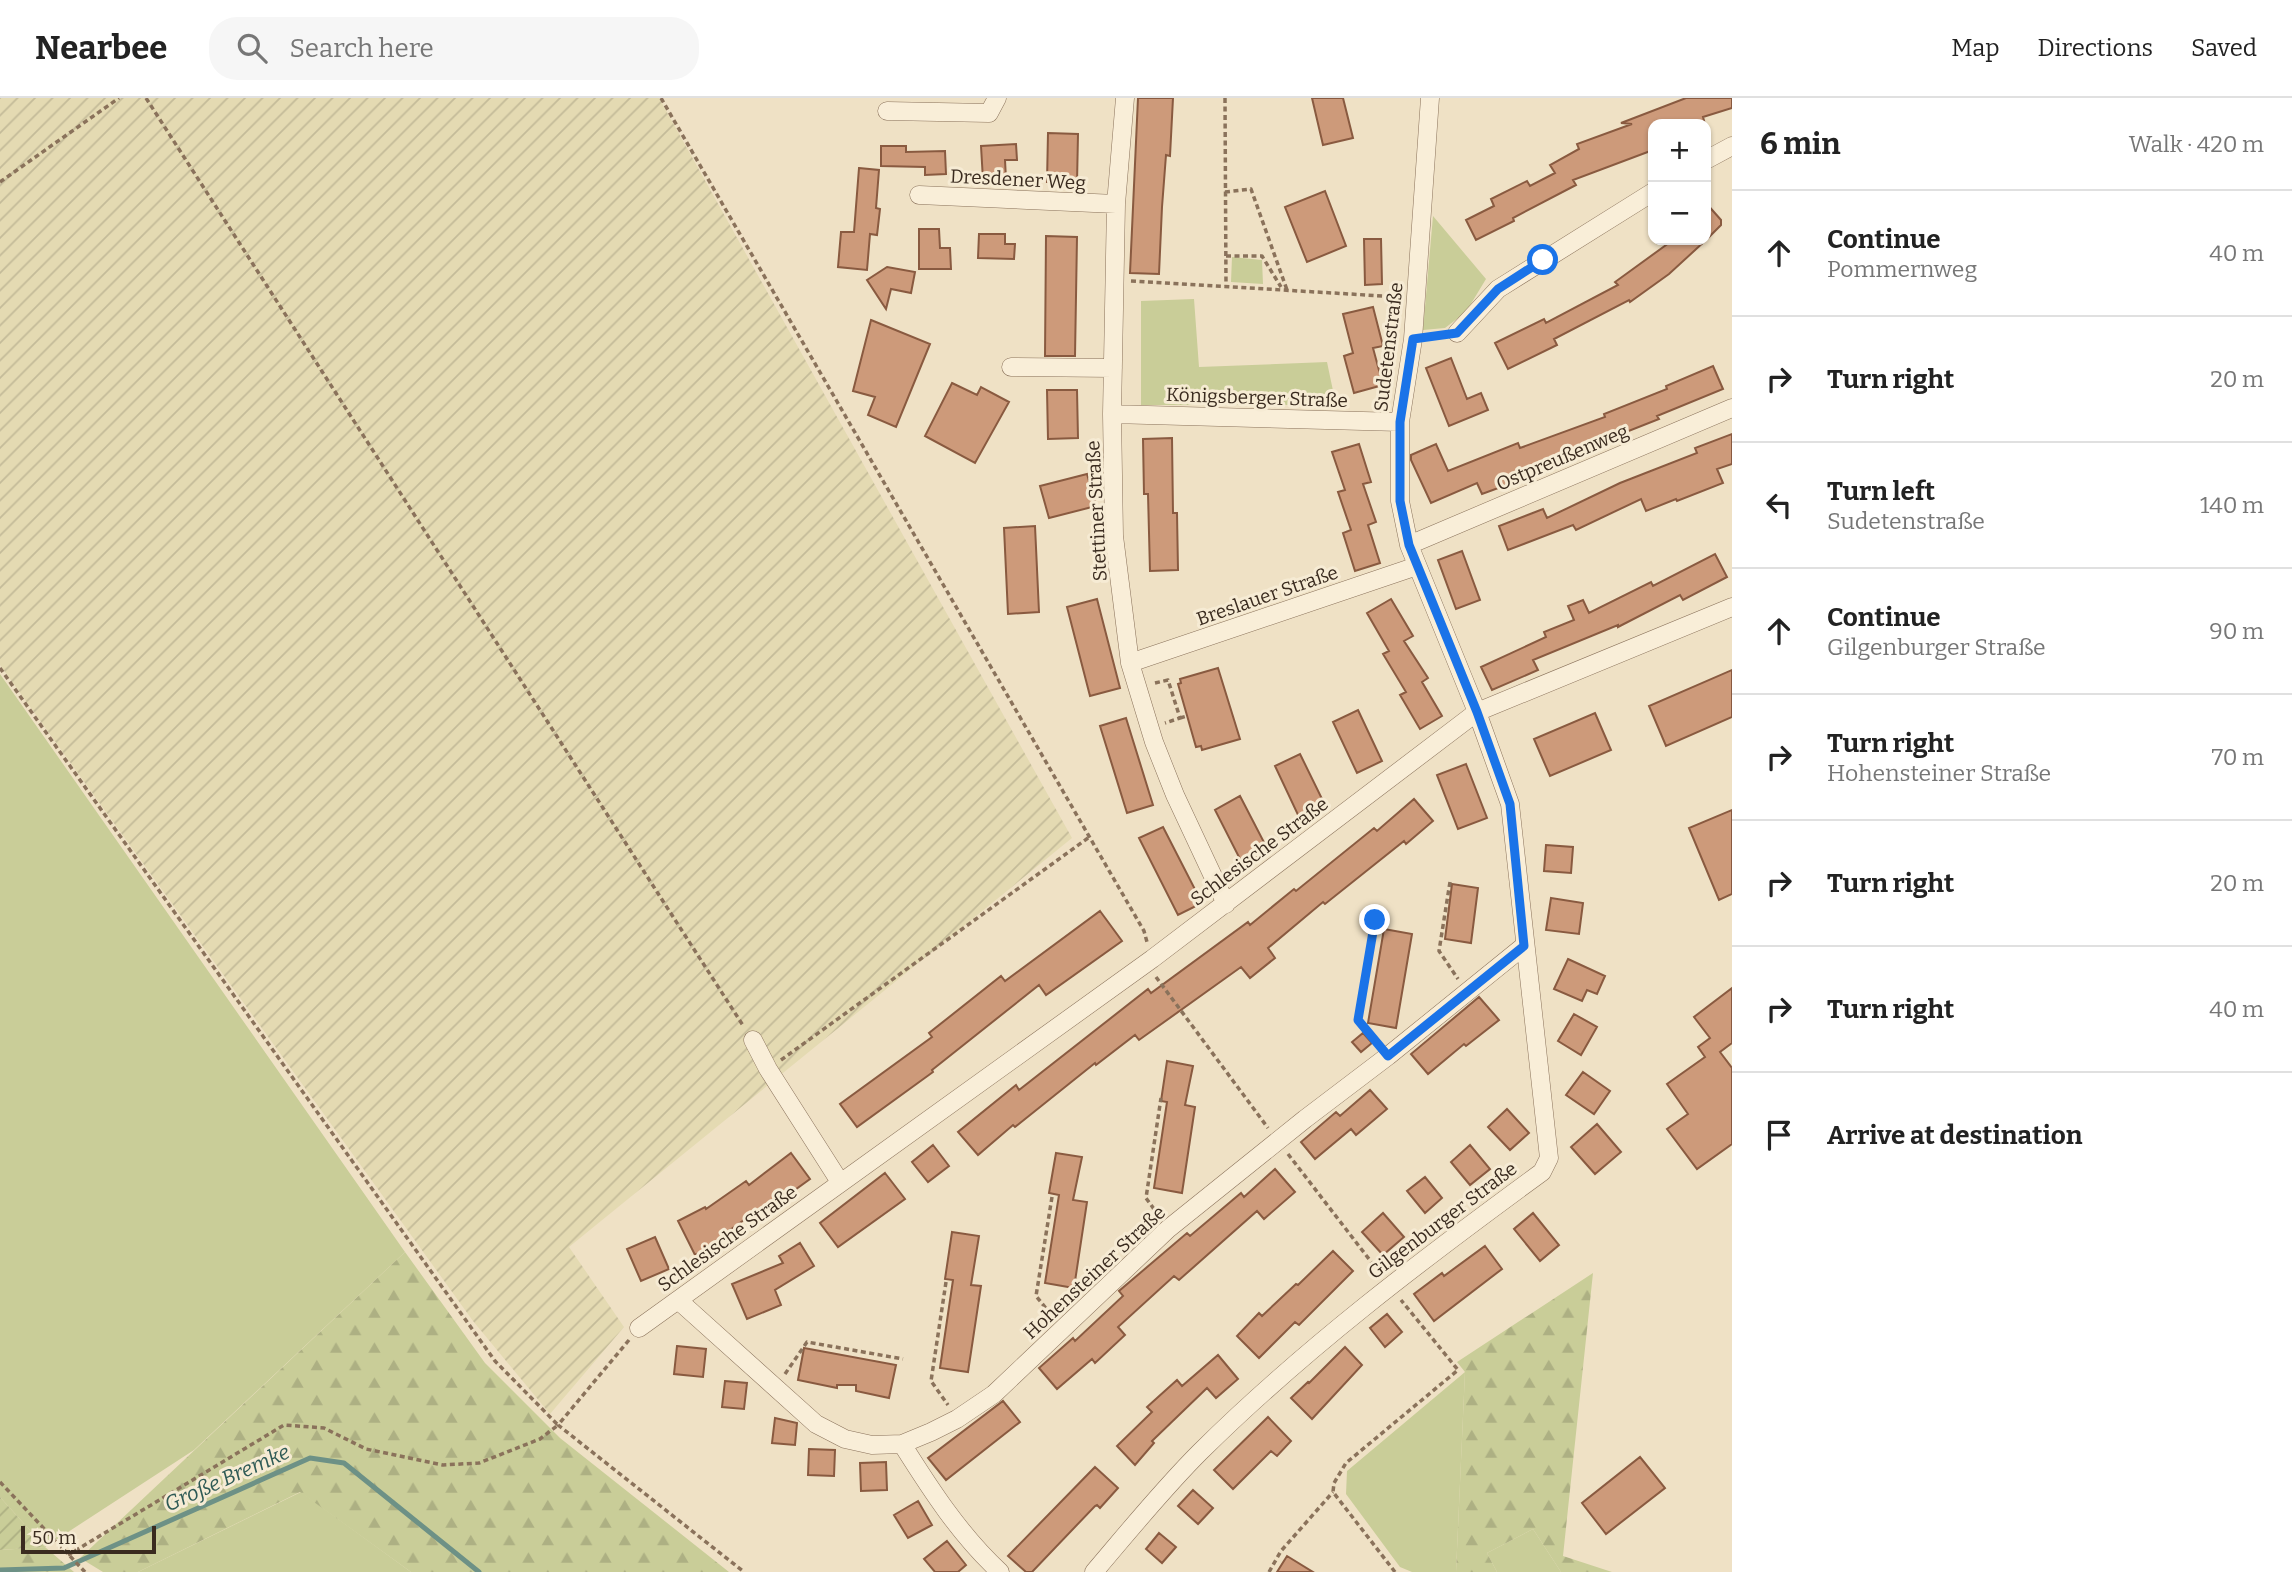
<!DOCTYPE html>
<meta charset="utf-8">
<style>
:root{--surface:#fff;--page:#f6f6f6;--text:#222;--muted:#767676;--line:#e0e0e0}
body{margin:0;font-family:Bitter,serif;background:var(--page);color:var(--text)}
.controls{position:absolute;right:21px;top:21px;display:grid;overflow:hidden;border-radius:14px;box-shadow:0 2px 5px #0004}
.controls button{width:63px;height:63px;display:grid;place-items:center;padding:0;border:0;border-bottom:2px solid var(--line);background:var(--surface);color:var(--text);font:35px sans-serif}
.scale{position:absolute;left:21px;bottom:18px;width:135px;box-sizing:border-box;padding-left:7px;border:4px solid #3a2b1f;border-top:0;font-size:19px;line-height:24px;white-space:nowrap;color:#3a2b1f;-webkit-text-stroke:5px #f6ebd4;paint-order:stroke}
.stop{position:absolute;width:21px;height:21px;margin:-16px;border:5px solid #1a73e8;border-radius:50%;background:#fff}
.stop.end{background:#1a73e8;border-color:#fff;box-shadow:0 2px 7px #0008}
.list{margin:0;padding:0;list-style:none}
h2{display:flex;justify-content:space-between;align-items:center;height:91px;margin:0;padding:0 28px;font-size:30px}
h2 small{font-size:23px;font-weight:400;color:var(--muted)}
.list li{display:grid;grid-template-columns:46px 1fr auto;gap:21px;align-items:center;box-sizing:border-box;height:126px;padding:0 28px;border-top:2px solid var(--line)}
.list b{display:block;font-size:26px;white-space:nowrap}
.list p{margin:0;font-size:23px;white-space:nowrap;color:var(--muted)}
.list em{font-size:23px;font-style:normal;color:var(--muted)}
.icon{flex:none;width:38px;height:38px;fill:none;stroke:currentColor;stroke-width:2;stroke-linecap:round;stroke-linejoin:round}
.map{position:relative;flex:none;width:1732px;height:1474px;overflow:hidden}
header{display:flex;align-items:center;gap:42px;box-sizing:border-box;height:98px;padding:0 35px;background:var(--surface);border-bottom:2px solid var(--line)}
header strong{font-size:33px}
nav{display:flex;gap:38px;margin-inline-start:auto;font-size:24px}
.search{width:490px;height:63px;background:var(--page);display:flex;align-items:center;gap:18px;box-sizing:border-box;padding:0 24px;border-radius:28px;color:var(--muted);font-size:26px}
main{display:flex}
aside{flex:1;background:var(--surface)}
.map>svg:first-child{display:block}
.farmland{fill:url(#farmland-furrows)}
.grass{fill:#c9cd98}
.forest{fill:url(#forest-firs)}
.garden{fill:url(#garden-furrows)}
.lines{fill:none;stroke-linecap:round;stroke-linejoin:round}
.stream{stroke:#6d9186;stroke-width:5}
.building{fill:#cd9a7a;stroke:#895a40;stroke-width:2}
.minor-casing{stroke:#8a725b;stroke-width:19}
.path{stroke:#8a725b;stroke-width:3.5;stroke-dasharray:5 3.5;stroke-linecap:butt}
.minor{stroke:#f9eed8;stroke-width:18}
.route{stroke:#1a73e8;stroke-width:9}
.labels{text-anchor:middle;stroke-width:6;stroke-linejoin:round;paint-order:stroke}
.street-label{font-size:19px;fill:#3a2b1f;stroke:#f6ebd4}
.water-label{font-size:21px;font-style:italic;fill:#2e5a55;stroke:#f6ebd4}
</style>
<header>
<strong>Nearbee</strong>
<div class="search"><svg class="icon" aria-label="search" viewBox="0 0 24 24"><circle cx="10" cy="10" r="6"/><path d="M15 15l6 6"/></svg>Search here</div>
<nav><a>Map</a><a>Directions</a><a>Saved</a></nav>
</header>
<main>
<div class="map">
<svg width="1732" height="1474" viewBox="0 0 1732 1474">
<defs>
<pattern id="farmland-furrows" width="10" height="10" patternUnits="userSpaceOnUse" patternTransform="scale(1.75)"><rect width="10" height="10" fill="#e4dab2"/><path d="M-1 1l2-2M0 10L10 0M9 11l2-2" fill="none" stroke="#c4bb99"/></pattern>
<pattern id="forest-firs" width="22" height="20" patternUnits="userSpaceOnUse" patternTransform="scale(1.75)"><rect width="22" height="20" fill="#c9cd98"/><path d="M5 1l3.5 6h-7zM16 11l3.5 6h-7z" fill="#adb083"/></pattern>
<pattern id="garden-furrows" width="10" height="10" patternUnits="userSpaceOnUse" patternTransform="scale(1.75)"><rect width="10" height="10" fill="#c9cd98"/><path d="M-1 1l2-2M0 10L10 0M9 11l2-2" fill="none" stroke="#adb083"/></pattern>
</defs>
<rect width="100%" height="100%" fill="#efe1c5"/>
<path class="farmland" d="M0 0H659L1072 740 569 1149 624 1229 550 1316 473 1223 0 567Z"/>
<path class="grass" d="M1433 118 1486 181 1466 214 1445 230 1423 232Z
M1232 159 1262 162 1263 186 1231 184Z
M1194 201 1199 269 1327 264 1336 307H1141V203Z
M0 576 405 1154 194 1352 45 1449 0 1399Z
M1465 1274 1456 1474H1412L1400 1469 1346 1396 1347 1373Z
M301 1394 411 1474H138Z
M1533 1431 1561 1474H1497L1487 1455Z"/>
<path class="forest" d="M405 1154 485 1265 560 1340 729 1474H411L300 1394 138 1474H103L80 1460Z
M1593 1175 1563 1458 1612 1474H1561L1533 1431 1487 1455 1497 1474H1456L1465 1274 1457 1264Z
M45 1449 74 1474H0V1452Z"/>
<path class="garden" d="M0 1399 45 1449 0 1452Z"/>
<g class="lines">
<path class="stream" d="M0 1472 64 1470 310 1360 344 1365 479 1474"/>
</g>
<path class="building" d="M1138 0H1173L1170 58 1166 57 1162 109 1159 176 1130 175Z
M1312 0H1343L1353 40 1323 47Z
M1686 0H1732V10L1703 19 1705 26H1653V52L1573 82 1576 87 1513 120 1514 123 1476 142 1466 122 1494 108 1491 101 1527 83 1530 88 1555 75 1550 67 1579 51 1577 46 1632 26 1621 25Z
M1048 35 1078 36 1077 85 1047 84Z
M1016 46 1017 62H1005L1006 81 983 82 981 48Z
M881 48H906V54L945 53 946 76 925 77V69L881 68Z
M859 70 879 72 876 110 880 111 877 137 870 136 867 172 838 169 841 134H854Z
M1325 93 1346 148 1307 164 1285 109Z
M1706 105 1721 122V127L1706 142Z
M919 131H939L940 150H950L951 171H919Z
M979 136H1005V146H1015L1014 161 978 160Z
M1046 138 1077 139 1075 258H1045Z
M1364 141H1381L1382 186 1365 187Z
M1673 142H1706L1669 176 1630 204 1629 202 1554 241 1557 247 1508 271 1495 245 1544 221 1546 225 1618 187 1615 184Z
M887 169 915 174 911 195 891 191 886 211 867 182Z
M1373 209 1383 248 1373 250 1383 287 1354 295 1344 258 1353 255 1343 216Z
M871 222 930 246 896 329 868 317 875 299 853 293Z
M1451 260 1467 301 1481 295 1488 312 1449 328 1426 270Z
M1713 268 1723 291 1657 318 1659 321 1593 347 1594 349 1529 373 1531 378 1482 396 1477 385 1431 405 1411 362V357L1436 346 1448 373 1518 345 1520 350 1605 319 1604 316 1667 291 1666 288Z
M952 285 977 297 981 289 1009 304 975 365 925 338Z
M1047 292H1077L1078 340 1048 341Z
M1732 336V366L1717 371 1723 385 1677 403 1676 401 1646 413 1641 401 1576 432 1573 427 1508 452 1499 428 1543 411 1547 420 1620 385 1697 355 1695 350Z
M1172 340 1173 415H1177L1178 472 1150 473 1148 396H1144L1143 341Z
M1359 346 1371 384 1363 386 1376 424 1368 427 1380 465 1355 473 1343 435 1351 432 1338 394 1345 392 1332 354Z
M1087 376 1096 408 1049 420 1040 388Z
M1035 428 1039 514 1008 516 1004 430Z
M1462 453 1480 502 1456 511 1438 462Z
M1715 456 1727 479 1683 502 1680 497 1618 529V527L1533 562 1538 572 1492 592 1481 569 1546 539 1544 534 1574 522 1568 508 1583 502 1589 515 1651 484 1653 488Z
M1097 501 1120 590 1090 598 1067 509Z
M1391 501 1413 538 1404 543 1428 580 1422 584 1442 618 1420 631 1400 597 1406 594 1383 556 1389 553 1367 515Z
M1218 570 1240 641 1202 652 1201 648 1196 649 1178 586 1181 585 1180 581Z
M1732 572V619L1666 648 1649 608Z
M1358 612 1382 663 1357 675 1333 624Z
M1595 615 1611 652 1550 678 1534 641Z
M1126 620 1153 707 1127 715 1100 628Z
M1300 656 1325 707 1299 719 1275 668Z
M1466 666 1487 720 1458 731 1437 677Z
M1240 698 1268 752 1242 765 1215 712Z
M1414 701 1433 723 1406 746 1404 743 1325 806 1323 804 1268 850 1275 860 1250 880 1241 869 1139 942 1135 937 1096 967 1095 965 1015 1029 1013 1027 978 1057 958 1034 1016 987 1019 992 1148 891 1151 895 1248 824 1250 827 1294 791 1296 793 1374 730 1377 733Z
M1732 712V796L1719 802 1689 730Z
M1163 729 1202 805 1178 817 1139 740Z
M1546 747 1573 749 1571 775 1544 773Z
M1452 786 1478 790 1471 845 1445 841Z
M1551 800 1583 805 1579 836 1546 832Z
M1100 813 1122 843 1046 897 1039 887 932 972 933 974 857 1029 840 1006 932 939 929 935 1001 878 1005 883Z
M1384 831 1412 836 1396 930 1368 925Z
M1568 861 1605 878 1597 896 1587 892 1582 903 1554 891Z
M1732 890V945L1720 954 1732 970V1046L1697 1071 1667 1031 1688 1016 1667 986 1705 959 1698 949 1710 940 1694 919Z
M1479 899 1499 922 1466 948 1464 946 1428 976 1411 956Z
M1574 916 1597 929 1581 957 1558 943Z
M1363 935 1372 945 1361 954 1352 944Z
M1167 963 1193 968 1185 1007 1195 1009 1182 1095 1154 1090 1167 1004 1161 1003Z
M1583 974 1610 993 1594 1016 1566 997Z
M1370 992 1387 1011 1356 1037 1351 1031 1315 1061 1301 1044 1336 1014 1340 1018Z
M1507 1011 1529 1035 1510 1052 1488 1029Z
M1597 1026 1621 1054 1595 1076 1571 1049Z
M933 1047 949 1068 928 1084 912 1064Z
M1470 1047 1490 1071 1470 1087 1451 1064Z
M791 1055 810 1081 785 1099 782 1095 720 1139 722 1143 695 1157 678 1123 705 1109 706 1111 746 1083 749 1087Z
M1056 1055 1082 1059 1073 1102 1087 1104 1074 1190 1045 1185 1059 1097 1049 1095Z
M1275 1071 1295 1094 1264 1121 1257 1113 1179 1182 1174 1178 1118 1229 1125 1237 1095 1265 1092 1261 1057 1291 1039 1270 1073 1240 1075 1243 1123 1198 1119 1193 1187 1135 1190 1138 1241 1095 1244 1099Z
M885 1075 905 1101 838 1149 820 1125Z
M1425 1079 1442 1100 1425 1115 1407 1093Z
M1383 1115 1404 1139 1383 1157 1362 1134Z
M1533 1115 1559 1147 1540 1163 1514 1131Z
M952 1134 979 1138 971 1187 981 1188 968 1274 940 1270 953 1182 945 1181Z
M655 1139 669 1171 641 1183 627 1151Z
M800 1145 814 1168 775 1192 781 1207 747 1221 732 1186 783 1165 779 1158Z
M1485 1148 1502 1171 1434 1223 1414 1196 1442 1175 1444 1178Z
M1333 1153 1353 1173 1299 1227 1295 1224 1259 1260 1237 1238 1259 1215 1262 1218 1296 1186 1298 1187Z
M1387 1216 1402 1234 1385 1249 1370 1230Z
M677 1248 706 1251 703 1279 674 1276Z
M1345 1249 1362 1267 1312 1321 1291 1300 1308 1284 1309 1285Z
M804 1250 896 1267 889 1300 856 1293V1287H837V1290L798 1282Z
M1218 1257 1238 1281 1216 1300 1207 1290 1152 1343 1154 1345 1135 1367 1117 1348 1152 1314 1147 1309 1177 1282 1182 1288Z
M725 1283 747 1285 744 1311 722 1309Z
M1003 1303 1020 1324 946 1382 928 1360Z
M1268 1319 1291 1343 1277 1358 1271 1353 1233 1391 1214 1372Z
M775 1320 797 1325 795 1347 772 1345Z
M809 1351 835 1352 834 1378 808 1377Z
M1640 1359 1665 1390 1606 1436 1582 1405Z
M886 1364 887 1392 861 1393 860 1365Z
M1095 1369 1118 1390 1100 1410 1097 1407 1095 1408 1032 1474H1026L1008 1458Z
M1193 1392 1213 1410 1198 1426 1178 1408Z
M918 1403 932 1427 908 1440 894 1417Z
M1159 1435 1176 1449 1162 1465 1146 1451Z
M947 1443 966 1467 958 1474H935L924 1461Z
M1287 1458 1313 1474H1277Z"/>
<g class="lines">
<defs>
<path id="minor" d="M1125 0 1116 106 1112 316 1114 438 1130 565 1154 644 1175 697 1226 806
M887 13 989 15 997 0
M1706 62 1732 48
M919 97 1116 106
M1457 235 1498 191 1653 94
M1011 269 1113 270
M1112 316 1400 324
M1409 447 1732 310
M1130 565 1417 468
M753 942 768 971 840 1084
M678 1202 816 1326 845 1341 872 1347 902 1346 931 1334 957 1321 994 1296 1168 1131 1305 1021 1388 958 1524 848
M639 1230 1152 861 1477 614 1732 509
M902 1346C931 1392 960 1437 1000 1474
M1094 1474C1129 1433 1162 1392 1200 1354 1305 1250 1423 1161 1542 1074L1549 1060 1510 706 1477 614 1409 447 1400 403V324L1413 241 1430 0"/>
</defs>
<use href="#minor" class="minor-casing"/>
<path class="path" d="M146 0 744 929
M661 0 1144 833 1147 844
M1225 0 1226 188
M0 84 119 0
M1225 94 1251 91 1287 192
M1226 158H1262L1281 189
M1131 183 1400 199
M0 570 495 1263 558 1327 540 1341 479 1365 443 1367 366 1351 324 1330 284 1327 68 1457
M1155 585 1168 582 1180 620 1165 625
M1180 620 1187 618
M1450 784 1439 853 1458 881
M1375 822 1358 922 1378 946
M1156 879 1268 1030
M781 962 1088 740
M1288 1056 1379 1174
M1052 1099 1036 1198 1053 1219
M1159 1118 1146 1100 1161 1000
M946 1184 931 1283 948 1307
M629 1242 558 1327 744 1474
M785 1276 807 1244 903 1261
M0 1384 85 1474
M1269 1474 1281 1453 1333 1394
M1395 1474 1333 1394 1334 1385 1346 1365 1458 1272 1401 1202"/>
<use href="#minor" class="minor"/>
</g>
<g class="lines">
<path class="route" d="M1375 822 1358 922 1388 958 1524 848 1510 706 1477 614 1409 447 1400 403V324L1413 241 1457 235 1498 191 1543 162"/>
</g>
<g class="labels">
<g class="street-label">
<text transform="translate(1018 81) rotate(3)" y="7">Dresdener Weg</text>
<text transform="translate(1388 249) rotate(-83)" y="7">Sudetenstraße</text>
<text transform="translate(1257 299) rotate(2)" y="7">Königsberger Straße</text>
<text transform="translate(1562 359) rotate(-23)" y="7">Ostpreußenweg</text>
<text transform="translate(1096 413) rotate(-93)" y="7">Stettiner Straße</text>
<text transform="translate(1267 497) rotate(-19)" y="7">Breslauer Straße</text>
<text transform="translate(1259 753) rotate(-37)" y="7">Schlesische Straße</text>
<text transform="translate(1442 1122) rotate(-37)" y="7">Gilgenburger Straße</text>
<text transform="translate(727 1140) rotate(-36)" y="7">Schlesische Straße</text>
<text transform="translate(1094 1174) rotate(-43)" y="7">Hohensteiner Straße</text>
</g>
<g class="water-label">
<text transform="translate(227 1380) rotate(-24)" y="7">Große Bremke</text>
</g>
</g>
</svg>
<div class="controls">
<button>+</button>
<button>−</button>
</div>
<div class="scale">50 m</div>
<div class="stop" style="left:1543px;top:162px"></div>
<div class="stop end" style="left:1375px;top:822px"></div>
</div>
<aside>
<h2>6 min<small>Walk · 420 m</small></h2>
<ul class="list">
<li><svg class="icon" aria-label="ahead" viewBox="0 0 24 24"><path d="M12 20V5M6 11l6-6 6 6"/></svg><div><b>Continue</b><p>Pommernweg</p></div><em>40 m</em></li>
<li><svg class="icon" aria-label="right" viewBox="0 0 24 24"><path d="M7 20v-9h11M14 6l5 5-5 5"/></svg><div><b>Turn right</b></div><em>20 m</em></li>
<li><svg class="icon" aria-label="left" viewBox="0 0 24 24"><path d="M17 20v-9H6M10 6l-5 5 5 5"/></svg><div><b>Turn left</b><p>Sudetenstraße</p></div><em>140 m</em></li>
<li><svg class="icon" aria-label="ahead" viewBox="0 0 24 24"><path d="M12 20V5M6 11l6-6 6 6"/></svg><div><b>Continue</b><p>Gilgenburger Straße</p></div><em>90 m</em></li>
<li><svg class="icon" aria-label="right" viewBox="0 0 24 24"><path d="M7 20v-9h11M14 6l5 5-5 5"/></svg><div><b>Turn right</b><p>Hohensteiner Straße</p></div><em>70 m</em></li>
<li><svg class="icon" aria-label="right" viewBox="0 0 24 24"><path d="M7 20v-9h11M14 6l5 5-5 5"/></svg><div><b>Turn right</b></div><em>20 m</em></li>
<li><svg class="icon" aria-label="right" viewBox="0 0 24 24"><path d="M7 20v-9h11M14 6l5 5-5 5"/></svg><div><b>Turn right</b></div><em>40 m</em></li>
<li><svg class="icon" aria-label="arrive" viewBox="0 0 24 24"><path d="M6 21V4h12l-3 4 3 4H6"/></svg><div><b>Arrive at destination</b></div></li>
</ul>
</aside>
</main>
